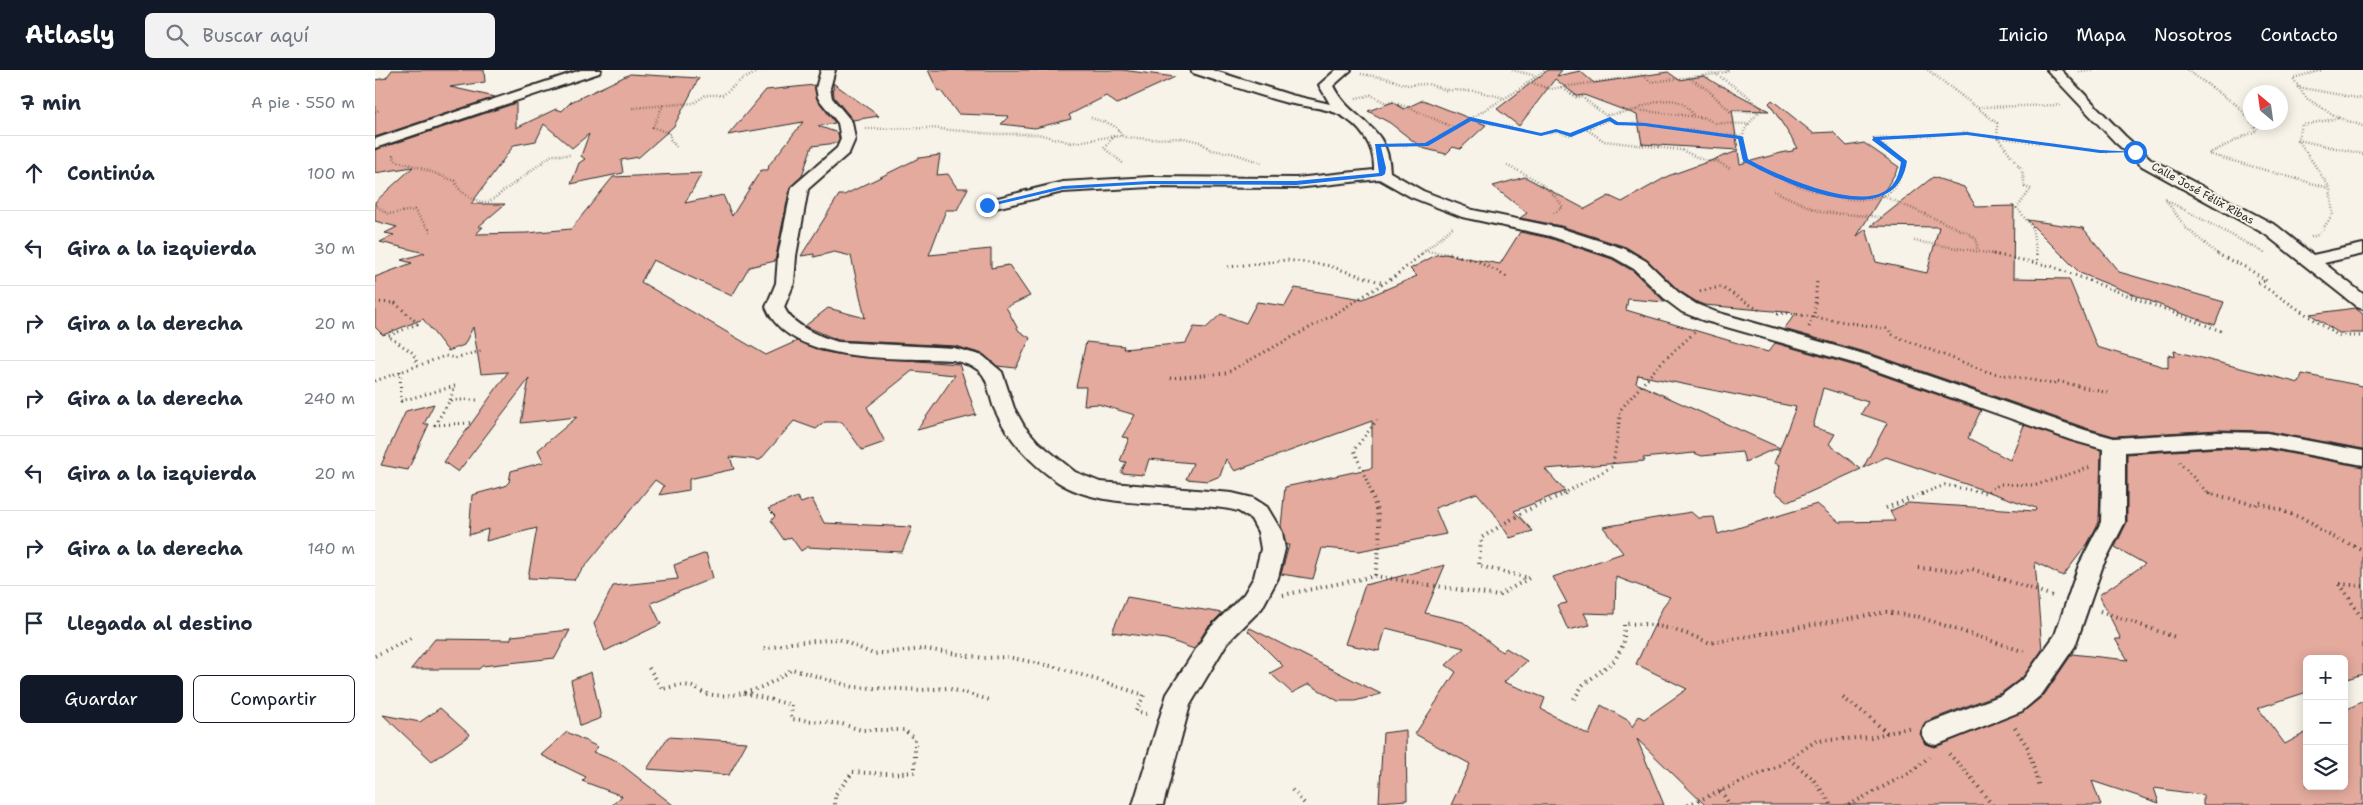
<!DOCTYPE html>
<html lang="es">
<meta charset="utf-8">
<style>
:root{--surface:#fff;--page:#f2f2f3;--text:#1f2937;--muted:#747a83;--line:#e0e1e3;--accent:#111827}
body{margin:0;font-family:"Shantell Sans",sans-serif;background:var(--page);color:var(--text)}
.controls{position:absolute;right:15px;bottom:15px;display:grid;overflow:hidden;border-radius:8px;box-shadow:0 2px 12px #0003}
.controls button{width:45px;height:45px;display:grid;place-items:center;padding:0;border:0;border-bottom:1px solid var(--line);background:var(--surface);color:var(--text);font:25px sans-serif}
.compass{position:absolute;left:1868px;top:15px;width:45px;height:45px;border-radius:50%;background:var(--surface);box-shadow:0 2px 12px #0003;rotate:331deg}
.stop{position:absolute;width:15px;height:15px;margin:-11px;border:4px solid #1a73e8;border-radius:50%;background:#fff}
.stop.end{background:#1a73e8;border-color:#fff;box-shadow:0 1px 5px #0008}
.list{margin:0;padding:0;list-style:none}
h2{display:flex;justify-content:space-between;align-items:center;height:65px;margin:0;padding:0 20px;font-size:21px}
h2 small{font-size:16px;font-weight:400;color:var(--muted)}
.list li{display:grid;grid-template-columns:32px 1fr auto;gap:15px;align-items:center;box-sizing:border-box;height:75px;padding:0 20px;border-top:1px solid var(--line)}
.list b{display:block;font-size:19px;white-space:nowrap}
.list em{font-size:16px;font-style:normal;color:var(--muted)}
.actions{display:flex;gap:10px;padding:15px 20px}
.actions a{flex:1;padding:11px 0;border:1px solid var(--accent);border-radius:8px;text-align:center;font-size:18px;color:var(--accent)}
.actions .main{background:var(--accent);color:#fff}
.icon{flex:none;width:28px;height:28px;fill:none;stroke:currentColor;stroke-width:2;stroke-linecap:round;stroke-linejoin:round}
.map{position:relative;flex:none;width:1988px;height:735px;overflow:hidden}
header{display:flex;align-items:center;gap:30px;box-sizing:border-box;height:70px;padding:0 25px;background:var(--accent);color:#fff}
header strong{font-size:24px}
nav{display:flex;gap:28px;margin-inline-start:auto;font-size:18px}
.search{width:350px;height:45px;background:var(--page);display:flex;align-items:center;gap:12px;box-sizing:border-box;padding:0 18px;border-radius:8px;color:var(--muted);font-size:19px}
main{display:flex}
aside{flex:1;background:var(--surface)}
.map>svg:first-child{display:block}
.building{fill:#e3aa9d;stroke:#2b2b2b;fill-rule:evenodd}
.lines{fill:none;stroke-linecap:round;stroke-linejoin:round}
.minor-casing{stroke:#2b2b2b;stroke-width:4}
.path-far2{stroke:#2b2b2b;stroke-width:2.5;stroke-dasharray:0.5 2.5;stroke-linecap:butt}
.path-far1{stroke:#2b2b2b;stroke-width:3;stroke-dasharray:1 4;stroke-linecap:butt}
.path{stroke:#2b2b2b;stroke-width:4;stroke-dasharray:1 4.5;stroke-linecap:butt}
.minor{fill:#f7f3e8;fill-rule:evenodd}
.route{fill:#1a73e8}
.labels{text-anchor:middle;stroke-width:4;stroke-linejoin:round;paint-order:stroke}
.far-street-label{font-size:11px;fill:#2b2b2b;stroke:#f7f3e8}
</style>
<header>
<strong>Atlasly</strong>
<div class="search"><svg class="icon" aria-label="search" viewBox="0 0 24 24"><circle cx="10" cy="10" r="6"/><path d="M15 15l6 6"/></svg>Buscar aquí</div>
<nav><a>Inicio</a><a>Mapa</a><a>Nosotros</a><a>Contacto</a></nav>
</header>
<main>
<aside>
<h2>7 min<small>A pie · 550 m</small></h2>
<ul class="list">
<li><svg class="icon" aria-label="ahead" viewBox="0 0 24 24"><path d="M12 20V5M6 11l6-6 6 6"/></svg><div><b>Continúa</b></div><em>100 m</em></li>
<li><svg class="icon" aria-label="left" viewBox="0 0 24 24"><path d="M17 20v-9H6M10 6l-5 5 5 5"/></svg><div><b>Gira a la izquierda</b></div><em>30 m</em></li>
<li><svg class="icon" aria-label="right" viewBox="0 0 24 24"><path d="M7 20v-9h11M14 6l5 5-5 5"/></svg><div><b>Gira a la derecha</b></div><em>20 m</em></li>
<li><svg class="icon" aria-label="right" viewBox="0 0 24 24"><path d="M7 20v-9h11M14 6l5 5-5 5"/></svg><div><b>Gira a la derecha</b></div><em>240 m</em></li>
<li><svg class="icon" aria-label="left" viewBox="0 0 24 24"><path d="M17 20v-9H6M10 6l-5 5 5 5"/></svg><div><b>Gira a la izquierda</b></div><em>20 m</em></li>
<li><svg class="icon" aria-label="right" viewBox="0 0 24 24"><path d="M7 20v-9h11M14 6l5 5-5 5"/></svg><div><b>Gira a la derecha</b></div><em>140 m</em></li>
<li><svg class="icon" aria-label="arrive" viewBox="0 0 24 24"><path d="M6 21V4h12l-3 4 3 4H6"/></svg><div><b>Llegada al destino</b></div></li>
</ul>
<div class="actions"><a class="main">Guardar</a><a>Compartir</a></div>
</aside>
<div class="map">
<svg width="1988" height="735" viewBox="0 0 1988 735">
<rect width="100%" height="100%" fill="#f7f3e8"/>
<filter id="ink" filterUnits="userSpaceOnUse"><feTurbulence type="fractalNoise" baseFrequency=".02" numOctaves="2"/><feDisplacementMap in="SourceGraphic" scale="10" xChannelSelector="R" yChannelSelector="G"/><feConvolveMatrix kernelMatrix="1 2 1 2 8 2 1 2 1" color-interpolation-filters="sRGB"/></filter>
<g filter="url(#ink)">
<path class="building" d="M17 0H109L110 12 75 17 120 27 0 67V10L11 8Z
M553 0H747L800 7 742 34 731 26 694 45 696 49 660 58 626 54 634 46 583 44 566 21H563Z
M1173 0H1187L1182 6 1205 1 1219 13 1293 2 1304 10 1329 6 1345 16H1347L1394 41 1357 40 1363 80 1267 74 1262 45 1209 25 1202 26 1180 9 1144 56 1122 39Z
M255 4 324 8 299 56 264 87 246 90 248 103 196 114 204 93 210 89 206 86 214 64 197 78 169 54 161 71 139 75 96 134H130L103 157H108L101 164 152 163 196 159 238 107 327 103 310 133 348 125 357 146 386 100H393L394 95 428 52 353 65 391 20 440 15 442 29 460 53 443 56 463 63 464 69 462 73 437 76 427 106 415 117 400 191 374 197 357 226 278 190 266 212 391 285 422 271 446 281 473 286 584 294 601 345 542 360 580 305 537 301 492 337 510 372 487 380 467 352H450L441 359 419 351 385 390 355 387 359 399 314 409V420L284 425 289 416 280 410 199 510 153 508 162 458 111 471 113 459 94 465 97 425 130 416 134 412 136 401 169 392 163 380 202 347 146 353 154 309 83 402 69 392 133 302 106 304 98 257 89 275 73 281 48 249 8 265 0 257V207L37 193 26 190 50 183 5 172 19 165 10 163 22 157 0 151V132L38 97 0 103V80L141 33V58L181 39 187 41 196 32Z
M458 13 504 46 478 50 459 27Z
M1048 30 1094 48 1111 55 1085 79 1078 77 1071 84 1047 78 1015 53 993 41 1018 32 1029 39Z
M1397 30 1438 63 1458 62 1472 76 1489 73 1524 97 1482 166 1491 159 1501 192 1552 203 1564 157 1496 156 1558 107 1589 117 1601 137 1639 136 1638 208 1694 209 1722 277 1793 298V285L1800 287 1799 281 1924 313 1927 304 1988 316V379L1892 361 1843 360 1739 366 1711 358 1500 285 1409 259 1421 243 1329 235 1322 232 1304 221 1272 190 1251 177 1186 156 1145 148 1152 143 1118 116 1150 107 1210 139 1234 126 1247 132 1293 106 1363 81 1365 94 1410 82 1418 81V79L1423 78 1394 33Z
M565 85 562 105 573 104 582 118H593L582 140H571L554 185 616 179V198L634 195 655 226 631 237 644 261 655 268 641 298 622 296 608 284 580 276 463 270 430 256 453 238 490 248 476 186 459 182 439 187V184L426 186 464 125H469L544 88Z
M1652 150 1708 158 1744 202 1849 232 1840 255 1805 243 1705 203Z
M1145 162 1174 168 1237 189 1258 201 1290 232 1253 229 1251 240 1393 282 1400 273 1484 297 1606 340 1593 368 1635 390 1649 355 1726 380 1724 452 1713 473 1688 506 1660 492 1667 580 1648 607 1626 623 1550 652 1545 664 1550 674 1560 677 1648 642 1669 625 1697 584 1753 590 1740 569H1746L1724 525 1770 494 1740 477 1752 452V384L1843 378 1892 379 1988 397V604L1969 610V589H1932V622L1883 638 1910 674 1932 662V716H1969V641L1988 631V735H1828V725L1779 718 1784 733 1717 711 1726 735H1330L1262 669 1289 735H1076L1095 694 1040 664 1081 602 1071 595 1089 578 1011 558 1004 581 970 574 990 515 1070 495 1050 543 1088 552 1127 582 1131 578 1152 591 1129 612 1170 628 1166 639 1214 665 1226 635 1254 651 1257 657 1264 646 1269 649 1312 619 1261 594 1289 535 1295 527 1241 507 1240 544 1209 543 1215 555 1193 560 1182 535 1192 533 1178 507 1248 483 1228 457 1316 442 1323 448 1339 447 1343 464 1442 434 1464 452 1520 451 1515 441 1533 433 1660 441 1661 438 1511 387 1488 398 1512 353 1486 344 1493 332 1448 318 1438 357 1460 364 1454 374 1486 399 1413 432 1400 422 1405 395 1399 393 1405 379 1397 380 1370 392 1367 382 1327 386 1319 383 1268 388 1270 391 1170 399 1190 421 1139 441 1158 461 1135 468 1119 443 1102 423 1060 438 1071 464 984 481 947 478 938 509 906 504 914 475H911L906 456 910 417 997 398V351L860 401 851 389 845 406 833 411 811 409 818 393 774 389 769 405 746 403 751 392 745 391 754 368 747 367 760 345 723 334 709 335 711 317H701L711 272 749 276 748 279 811 273 819 257 831 258 846 244 871 253 882 232 910 236 920 218 988 229 1042 206 1035 199 1061 185 1070 184 1125 194ZM1263 305 1421 337 1405 378 1261 313Z
M1980 238 1988 244V263H1964L1935 244Z
M59 334 49 354H54L33 400 6 395 31 341Z
M422 427 426 433 437 429 449 453 537 457 527 482 432 477 426 481 416 467 409 470 396 451 400 446 393 439Z
M331 483 338 508 276 533 286 554 230 581 219 554 238 516 303 509 299 495Z
M752 527 847 543 832 558 819 579 791 569 737 562Z
M875 558 1006 624 980 631H963L934 614 917 623 895 603 908 596 873 561Z
M195 560 180 588 107 596 104 599H36L60 569 135 570 137 566Z
M216 602 226 648 205 656 196 610Z
M65 638 95 665 57 691 8 645 45 652Z
M1031 660 1032 730 1004 732 1008 663Z
M192 662 223 677 218 682 243 692 298 735H237L247 726 207 711 211 707 166 685Z
M293 667 372 672 354 705 272 699Z"/>
<g class="lines">
<defs>
<path id="minor" d="M206 0H226L224 3 0 78V69Z
M446 0H460L455 18 457 28 477 52 480 69 474 83 433 119 421 186 419 213 409 237C417 256 444 266 463 272L579 278 608 286 627 302 639 338 649 356 663 372 700 402 725 412 857 423 878 428 892 437 907 462 910 479 903 508 887 538 852 573 815 635 788 735H758L792 624 834 559 869 524 879 507 886 479 883 462 876 449 863 441C809 428 731 443 683 412 656 394 632 368 619 338 615 328 614 314 608 305 602 296 588 293 578 290 526 287 414 296 391 237L401 213 403 186 417 117 462 78 466 69 463 53 443 28 441 18Z
M816 0H837L916 25 955 34 944 15 961 0H976L958 16C976 52 1014 53 1015 102L1048 121 1098 140 1185 158 1250 179 1271 191 1303 222 1321 234 1341 242 1499 287 1710 360 1739 368 1843 362 1892 363 1988 381V395L1892 377 1843 376 1750 382V452L1728 495 1700 576 1667 624 1647 641 1561 675 1551 672 1547 663 1551 654 1627 625 1649 608 1680 565 1704 495 1726 452 1728 379 1696 370 1485 295 1327 250 1307 242 1291 230 1259 199 1238 187 1175 166 1087 147 1036 127 1004 109 921 118 775 117 688 122 612 140 606 138 604 135 606 132 688 112 775 107 921 108 999 100C1000 77 986 56 965 45 954 38 924 36 909 32 879 24 849 13 818 3Z
M1672 0H1686L1750 66 1777 90 1902 156 1938 185 1988 174V184L1949 193 1988 224V239L1982 237 1890 164 1767 96 1740 72Z"/>
</defs>
<use href="#minor" class="minor-casing"/>
<path class="path-far2" d="M1137 0 1162 6
M1352 0 1354 1 1341 4 1369 23 1387 39C1367 61 1365 60 1370 90 1403 108 1474 143 1512 124 1523 118 1527 103 1529 91L1499 69 1591 63 1732 82
M1553 0 1622 53 1623 68 1647 100 1650 117 1656 119 1642 138 1657 157 1662 185
M1812 0 1863 36 1876 52
M1704 1 1717 0
M986 4 1011 8 1032 15 1053 14 1071 20 1102 21 1129 28
M1313 7 1333 20 1355 41 1384 42
M1154 12 1175 19 1268 5 1276 12 1341 4
M1186 17 1201 27H1207L1235 49 1211 59 1229 71 1306 80 1333 92 1341 91 1356 99
M1922 17 1988 29
M981 28 996 25 1011 33 1018 32 1035 38 1079 58
M288 35 278 57 295 64V69L302 78
M1603 37 1687 35
M257 38 319 33 331 25H348L365 11 386 0
M1261 40C1272 34 1292 27 1304 32 1311 35 1315 41 1319 46
M0 42 5 40
M1232 45 1261 40 1331 48 1339 53 1374 54
M716 48C729 53 742 52 747 67
M1964 48 1988 56
M1095 49 1166 64 1181 61 1196 65 1211 59
M1235 49 1241 53 1270 54 1366 67
M1876 52 1882 60 1833 84 1954 118
M491 59 554 58 620 64H663L696 73 739 66 773 69 809 68 825 72 836 80 857 83 887 93
M739 66 729 78 749 94
M1923 70 1988 84
M1022 75H1051L1140 22 1170 0
M18 85 21 91 43 97 80 111C84 124 101 133 114 132L177 85H196
M1132 96C1155 105 1174 116 1188 137L1178 144
M1399 121 1445 142 1506 147
M1506 125 1593 163 1602 170V180
M1790 129 1811 158 1844 185
M1791 130 1890 183
M0 135 13 144 39 140 57 163
M1936 167 1943 165 1958 145 1955 118 1923 70 1927 55 1964 48 1931 28 1918 8 1947 0
M1539 171 1624 185
M1050 181 1081 185
M1045 185 1078 157"/>
<path class="path-far1" d="M1075 184 1102 191 1132 207
M1618 184 1676 196 1846 261
M1662 184 1663 193
M1842 184 1872 198 1892 211 1882 212 1964 266H1988
M853 197 911 190 951 195 1008 213
M1325 221 1346 217 1384 240
M0 232 20 233 40 251 42 254 13 266 38 283 43 295
M1402 244 1413 243 1514 259 1516 264 1522 267 1613 302 1678 314 1682 311 1733 323
M1434 257 1439 246 1442 211
M25 301 26 331 80 316 75 330
M795 308 851 303 958 245 1019 207 1047 184
M0 311 70 286 80 288 106 281
M95 353 60 355 75 330H105
M1804 392 1833 423 1838 424
M997 424 979 380 1002 350
M1188 424 1238 396 1246 339 1284 295 1321 261
M1546 424 1570 415 1611 423 1625 414 1661 415 1716 397"/>
<path class="path" d="M996 423C1008 452 1005 476 1000 506
M1833 423 1881 435 1883 432 1927 448 1939 454 1945 461 1988 480
M1511 438 1550 423
M1543 498 1588 501 1597 499 1681 527
M1965 514 1988 550
M1965 514 1988 516
M908 525 1000 506 1123 526 1154 508 1104 496 1106 468 1150 441 1191 423
M1725 541 1800 567
M389 579 416 573 464 569 498 584 549 579 609 588 633 587 685 598 769 625 761 641 772 644
M0 586 38 567
M274 598 287 619C297 617 308 613 318 617 323 619 327 623 332 624 363 630 393 617 417 599L478 617 547 620 572 618 615 630
M369 623 417 635 416 649 467 654 486 660H529L540 669V702L513 704 478 702 460 725V735
M1468 628 1491 644 1512 663
M1199 629 1208 615 1240 590 1249 573V554C1279 552 1307 561 1335 573L1511 542 1544 547 1653 583
M1640 658 1653 678 1664 717
M1574 684 1595 706 1617 735
M1414 689 1438 709 1457 735
M917 720 931 735
M1346 721 1355 735
M1313 735 1403 696 1441 671 1496 667 1537 657
M1474 735 1536 702 1554 687"/>
<use href="#minor" class="minor"/>
</g>
</g>
<path class="route" d="M1095 47 1166 63 1181 59 1195 63 1235 47 1243 52 1270 53 1366 66 1368 67 1373 89C1401 105 1480 140 1510 121 1521 115 1524 104 1526 92L1497 70 1499 67 1592 62 1725 80 1763 82 1725 83 1592 65 1505 70 1532 91C1521 166 1407 113 1368 91L1363 69 1270 56 1241 55 1234 51 1196 67 1181 62 1166 66 1096 51 1053 76 1006 77 1011 98 1010 104 1007 106 921 115 775 114 688 119 612 137 609 135 688 116 775 111H921L1004 103 1000 74 1050 73Z"/>
<g class="labels">
<g class="far-street-label">
<text transform="translate(1828 123) rotate(29)" y="4">Calle José Félix Ribas</text>
</g>
</g>
</svg>
<div class="controls">
<button>+</button>
<button>−</button>
<button><svg class="icon" aria-label="layers" viewBox="0 0 24 24"><path d="M12 4l9 5-9 5-9-5zM3 14l9 5 9-5"/></svg></button>
</div>
<svg class="compass" viewBox="-18 -18 36 36"><path d="M0-13l5 13h-10z" fill="#e53935"/><path d="M0 13l5-13h-10z" fill="#747a83"/></svg>
<div class="stop" style="left:1760px;top:82px"></div>
<div class="stop end" style="left:612px;top:135px"></div>
</div>
</main>
